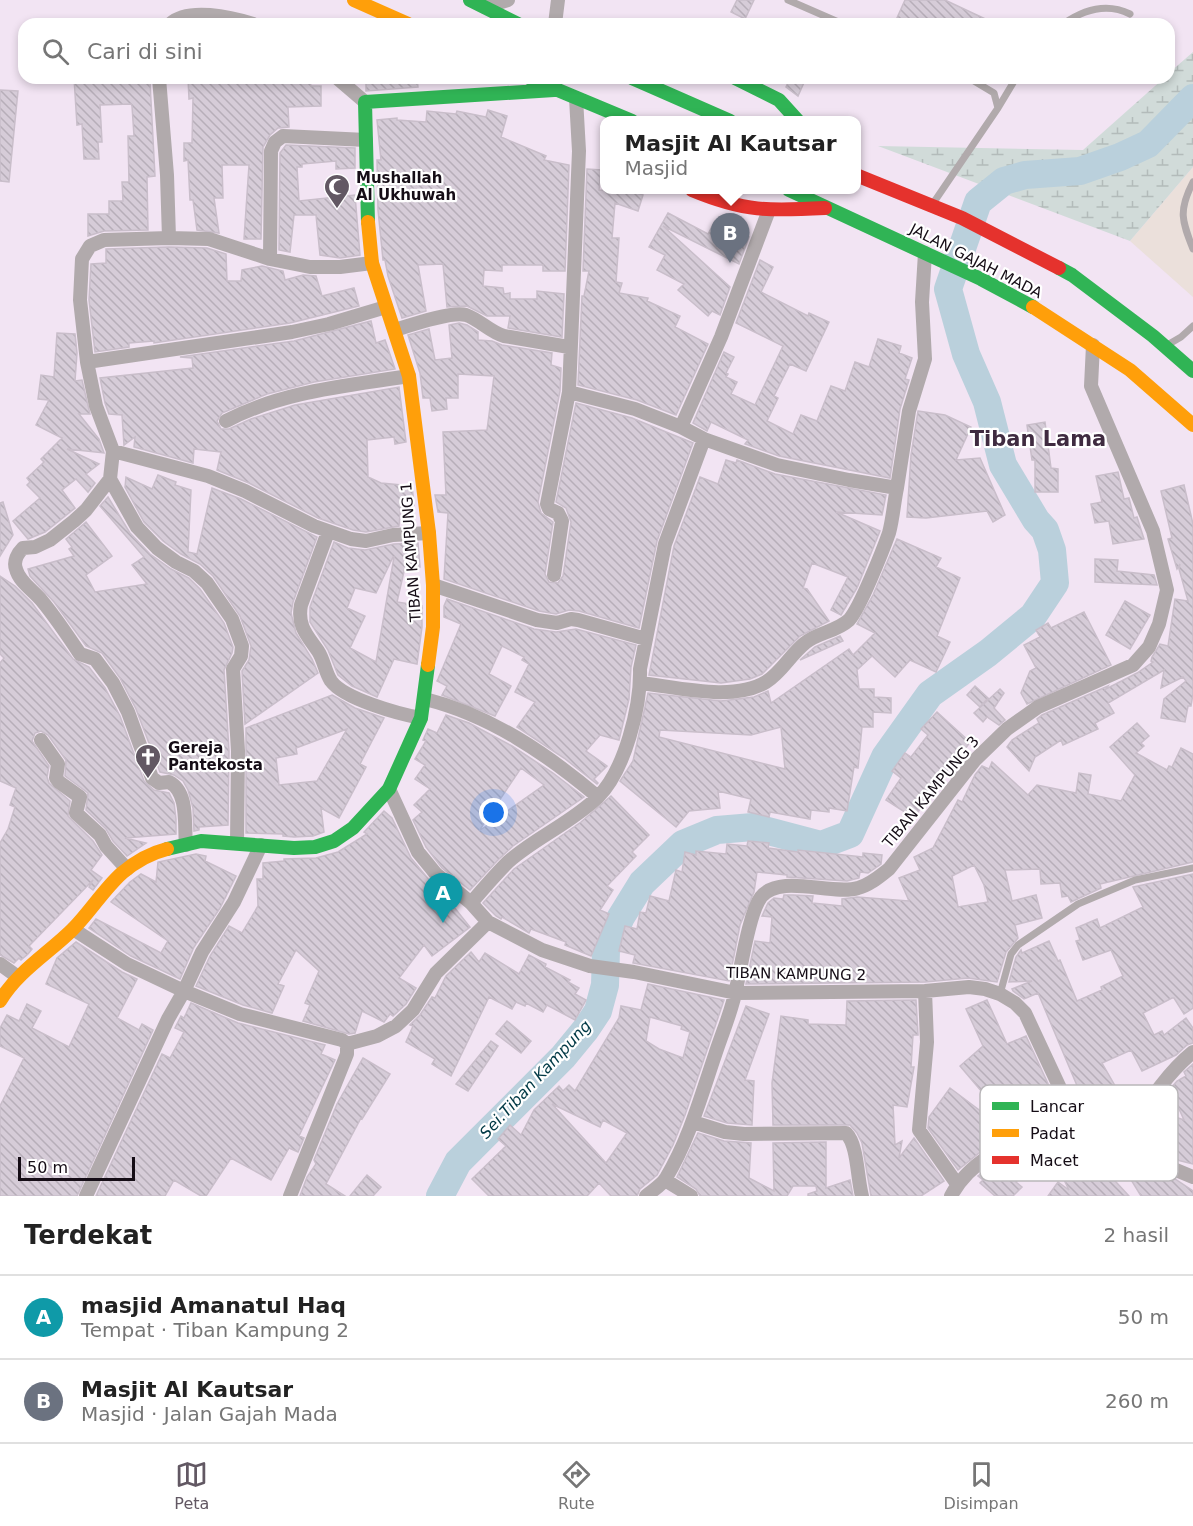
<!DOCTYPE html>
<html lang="id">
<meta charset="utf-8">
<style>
:root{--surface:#fff;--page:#f6f6f6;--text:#222;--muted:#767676;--line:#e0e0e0;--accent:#625863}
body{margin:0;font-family:"DejaVu Sans",sans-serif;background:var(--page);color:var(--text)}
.scale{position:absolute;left:18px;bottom:15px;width:117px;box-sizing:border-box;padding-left:6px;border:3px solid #150d16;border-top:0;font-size:16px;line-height:21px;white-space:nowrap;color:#150d16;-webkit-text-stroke:4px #fff;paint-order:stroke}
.you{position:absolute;left:494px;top:813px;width:21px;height:21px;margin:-15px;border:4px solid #fff;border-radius:50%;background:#1a73e8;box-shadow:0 0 0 9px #1a73e833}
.badge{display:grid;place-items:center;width:39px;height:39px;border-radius:50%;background:var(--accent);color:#fff;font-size:20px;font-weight:700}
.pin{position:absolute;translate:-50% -50px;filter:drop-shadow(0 2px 3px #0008)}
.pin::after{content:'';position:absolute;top:32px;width:21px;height:18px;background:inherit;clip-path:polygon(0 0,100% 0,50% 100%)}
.popup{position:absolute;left:600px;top:116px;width:261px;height:78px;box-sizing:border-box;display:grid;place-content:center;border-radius:12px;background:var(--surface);filter:drop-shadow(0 2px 4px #0005);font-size:20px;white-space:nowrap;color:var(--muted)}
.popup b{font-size:22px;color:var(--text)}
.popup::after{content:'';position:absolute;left:50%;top:100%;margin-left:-12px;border:12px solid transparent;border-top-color:var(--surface)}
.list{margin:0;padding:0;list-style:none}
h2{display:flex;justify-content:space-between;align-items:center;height:78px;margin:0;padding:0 24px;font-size:26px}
h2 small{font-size:20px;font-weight:400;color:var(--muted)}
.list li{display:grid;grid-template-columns:39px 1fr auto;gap:18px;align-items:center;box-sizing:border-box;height:84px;padding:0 24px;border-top:2px solid var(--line)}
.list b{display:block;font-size:22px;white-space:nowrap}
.list p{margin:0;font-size:20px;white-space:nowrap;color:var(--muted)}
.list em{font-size:20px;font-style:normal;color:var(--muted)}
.icon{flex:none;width:33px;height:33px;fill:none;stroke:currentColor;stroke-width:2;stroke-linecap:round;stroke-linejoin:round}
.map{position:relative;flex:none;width:1193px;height:1196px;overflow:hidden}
.search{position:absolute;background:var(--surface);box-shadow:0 3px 9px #0003;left:18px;right:18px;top:18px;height:66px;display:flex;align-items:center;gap:15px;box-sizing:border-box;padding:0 21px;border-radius:18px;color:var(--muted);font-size:22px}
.sheet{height:246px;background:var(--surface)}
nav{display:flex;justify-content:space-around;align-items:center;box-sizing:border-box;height:84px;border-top:2px solid var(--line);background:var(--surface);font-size:16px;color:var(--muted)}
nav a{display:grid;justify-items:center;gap:3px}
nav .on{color:var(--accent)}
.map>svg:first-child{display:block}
.industrial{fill:#ebe0db}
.wetland{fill:url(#wetland-marsh)}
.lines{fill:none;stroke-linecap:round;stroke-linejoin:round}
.river{stroke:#bad0dc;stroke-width:28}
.building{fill:url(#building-back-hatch);stroke:#c9beca;stroke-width:1.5;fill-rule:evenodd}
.lane{stroke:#b1aaac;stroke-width:7}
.street{stroke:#b1aaac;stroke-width:14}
.fast{stroke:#30b455;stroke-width:14}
.slow{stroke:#ff9f0a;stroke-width:14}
.jam{stroke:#e5322d;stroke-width:14}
.labels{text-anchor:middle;stroke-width:4.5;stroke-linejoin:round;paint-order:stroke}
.poi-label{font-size:15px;font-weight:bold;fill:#150d16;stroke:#fff;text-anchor:start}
.street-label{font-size:15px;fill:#150d16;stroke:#fff}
.water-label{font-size:16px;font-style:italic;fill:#003945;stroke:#fff}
.district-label{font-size:21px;font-weight:bold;fill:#3f2b40;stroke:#fff}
.key{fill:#fff;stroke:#b9b6b9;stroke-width:1.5}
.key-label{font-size:16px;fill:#150d16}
</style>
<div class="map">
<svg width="1193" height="1196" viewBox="0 0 1193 1196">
<defs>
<pattern id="wetland-marsh" width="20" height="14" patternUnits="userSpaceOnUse" patternTransform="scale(1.5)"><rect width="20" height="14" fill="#d1dbd9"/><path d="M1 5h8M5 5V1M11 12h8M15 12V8" fill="none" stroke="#b3bbba"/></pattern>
<pattern id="building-back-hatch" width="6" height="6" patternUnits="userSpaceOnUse" patternTransform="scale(1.5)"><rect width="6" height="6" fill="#d6ccd8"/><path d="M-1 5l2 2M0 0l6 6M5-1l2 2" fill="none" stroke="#b7aeb9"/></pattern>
</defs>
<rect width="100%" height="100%" fill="#f2e4f3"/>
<path class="industrial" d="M1193 167V297L1130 241Z"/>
<path class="wetland" d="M1193 52V167L1130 241 878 146 1083 150 1164 78H1169V73Z"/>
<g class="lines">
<path class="river" d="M440 1196 458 1162 563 1057 586 1029 598 1011 605 985 606 950 621 917 642 883 683 844 717 830 753 827 821 845 850 834 885 757 930 694 988 653 1033 616 1055 583 1052 550 1045 530 1036 520 1003 465 987 402 966 354 948 289 978 202 1004 181 1025 175 1080 171 1120 157 1148 144 1193 98"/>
</g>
<path class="building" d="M737 0H754L745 19 731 12Z
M905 0H945L996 24H910L897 18Z
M74 78H130V82H150L155 176 147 177 148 230 104 231 88 236V214H109V201H123L122 182H129L128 136H134L132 106 131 104 100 105 102 142H98L99 159H84L82 124 77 125Z
M188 78H309L311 86H321V106L288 107 289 127 278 128 270 135 263 147 261 239H244L249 165H222L223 198H214L219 233 197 230 193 200H190L188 160 184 161V143H192L193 98 189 99Z
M366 78H417L418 87 366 91Z
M790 78H806L798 96 786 87Z
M0 90 18 91 9 182 0 181Z
M488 110 507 116 501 137 546 156 544 160 569 165 565 271H543V265H502V271L484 270 483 286 503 288 504 294 510 293V299H537V291L564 294 562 337 508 328 510 316H487L467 306 447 307 443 264 418 265 426 311 402 318 388 276 385 260H383L378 210 377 160H381L377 120 397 118V120L426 122 427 111 456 114 457 111 486 117Z
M286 145 355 148V168L336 169V161L302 164V167H297L299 201 355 195 360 255 340 258 320 255 316 215H294L290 252 279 250 280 153Z
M587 169 601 170 599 190 620 192 621 189H626L643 195 638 211 615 203 612 238H619L616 282 622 283 619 293 648 298 647 301 680 316 675 327 708 344 676 415 637 400 578 385 582 296H584L589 271H583Z
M668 213 708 234 715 221 749 237 739 264 663 226 730 287 720 315 712 311 708 316 678 290 684 284 657 270 665 255 649 247Z
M169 247 207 248 226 254 227 281H241L242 270 262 266 283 271 285 280 303 275 316 276 322 296 354 288 359 306 290 323 154 343V341L129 343V347L95 352 89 300 91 264 106 263V249Z
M760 260 773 267 761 292 808 316 809 313 829 322 806 371 790 364 774 396 778 398 767 421 793 434 801 415 817 421 831 386 845 391 855 362 869 367 878 339 901 346 899 353 912 358 905 379 909 380 900 409 890 478 779 456 745 444 748 440 711 422 707 431 693 423 724 352 734 357 726 373 728 374 726 377 737 382 731 394 755 405 783 346 736 323Z
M371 321 376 343 385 340 395 369 314 382 267 394 222 413 217 421 221 429H229L251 419 295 405 399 387 406 442 395 444 394 437 367 440 368 477 381 483 412 486 414 505 401 504 399 526 366 532 353 530 318 518 249 483 217 470 221 452 194 449 193 463 134 447 135 437 124 445 122 415 109 414 105 403 100 378 193 368 192 358 180 357 294 341Z
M459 323 467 325 478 332V340L492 341 502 345 552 353 551 365 561 368 560 391 538 502 541 513 553 522 545 574 549 582 558 583 563 576 571 522 566 508 556 502 576 403 632 418 693 443 657 541 639 628 579 611 569 610 556 614 539 611 444 579 448 513 438 512 435 495H446L443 432 487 430 494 376 458 374V398H446L447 409 432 411 430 398H423L420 373 408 335 429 329 435 360 452 358 449 325Z
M57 333 75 334 77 353 75 381 82 380 90 414H79L99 439 104 453 67 449 99 464 86 474 95 483 88 492 76 479 62 490 75 508 45 532 28 539 13 521 40 498 27 485 30 482 27 478 44 462 41 459 62 438 36 425 49 400 38 399 41 375 54 377Z
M918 411 945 415 971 427 956 460 980 458 1005 515 993 522 987 511 926 518 907 517 911 455Z
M1045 422 1051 468 1058 469V492H1035V460H1032L1027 425Z
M726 460 736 463 737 460 775 474 886 495 882 515 836 512 880 531 857 588 841 615 831 610 848 577 812 563 803 588 807 589 829 621 800 636 762 674 750 679 721 683 649 675 674 546 700 477 718 484Z
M1118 472 1124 499 1129 498 1134 518 1137 517 1144 539 1113 544 1109 521 1095 523 1091 504 1102 502 1096 476Z
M158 475 176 482 175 485 191 490 188 552 197 554 212 488 241 499 317 537 293 602 291 613 296 633 312 659 318 673 245 724 242 671 249 660 251 646 240 616 213 576 200 564 181 554 163 541 144 522 125 487 126 477 152 489Z
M1184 485 1193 524V694L1191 706H1188L1185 722 1161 718 1164 699 1186 681 1183 677 1161 688 1164 670 1108 703 1114 713 1095 723 1098 729 1063 745 1061 740 1035 757 1029 771 1007 747 1012 740 1039 723 1037 719 1042 715 1108 686 1106 689 1137 673 1153 662 1151 661 1152 657 1160 644 1168 646 1175 599 1188 601 1179 569 1180 564 1177 569 1168 539 1172 538 1161 491Z
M108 497 130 533 150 554 171 569 189 578 200 589 224 623 233 647 232 653 224 670 229 751 228 825 199 827V830L194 831 193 808 188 790 183 781 174 775 160 772 136 709 120 678 102 653 86 646 54 602 30 576 28 569 74 556 69 549 72 547 66 539 86 522 112 556 86 575 95 592 147 584 132 565 144 557 100 506Z
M3 502 13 535 0 556V503Z
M897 539 941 558 936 567 960 578 937 636 950 642 936 672 910 660 895 677 872 656 857 670 859 689H874V697L891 698V713L873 712V727H862L858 768 854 767 847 811 829 808V812L811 810 810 819 770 812 769 817 748 812 751 799 718 791 720 808 689 811 676 827 620 781 633 761 648 693 721 701 754 697 768 691 771 703 849 649 853 655 875 633 857 624 873 595ZM781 727 785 769 659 737 660 730 751 735Z
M334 542 348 548 365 550 394 544 418 543 420 567H405L397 602 422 606V627L417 664 394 659 377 697 352 686 338 675 328 650 310 622V607ZM393 557H394L376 662 350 648 365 616 347 608 355 588 376 593Z
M1095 559 1118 560 1117 571 1154 575 1157 585 1095 582Z
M0 576 15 586 32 603 73 659 89 667 105 688 120 716 144 781 154 790 169 793 174 803 176 819V834L125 838 146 843 127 856 113 841 106 829 86 810 88 793 65 776 66 760 48 735 41 731 35 733 32 741 49 766 47 777 49 783 70 801 68 816 93 841 102 855 91 870 102 878 93 890 89 887 93 880 29 946 32 949 28 954 21 960 19 958 14 963 0 955V843L8 829 15 807 10 805 16 788 0 781V663L4 658 0 654Z
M447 599 534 629 556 632 576 629 636 645 631 667 629 699 619 740 600 735 586 751 607 766 594 779 598 783 597 784 564 758 517 727 535 702 515 692 529 664 522 660 524 657 502 646 489 674 511 686 495 716 442 695 447 686 437 681 438 679 461 624 444 617V606Z
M1125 601 1150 615 1130 649 1106 635Z
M1084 612 1111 665 1027 704 1021 693 1030 671 1036 668 1024 645 1040 637 1036 630 1048 623 1051 628Z
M840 636 843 641 800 660 815 647Z
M975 686 988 698 980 707 967 695Z
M1000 689 1004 693 994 708 1005 720 999 725 987 717 983 722 974 713Z
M332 695 355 708 384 718 360 764 366 767 339 818 321 808 324 832 313 836 294 837 283 836V834L246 833V728ZM347 729 317 781 279 785 276 758 297 754 296 748Z
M937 712 970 742 957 760 941 777 944 779 931 798 929 796 914 818 886 800 901 778 892 771 905 753 911 757 928 735 921 729Z
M446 715 469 723 512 746 553 773 584 797 513 846 497 861 470 890 442 868 426 847 413 820 422 812 414 805 430 789 415 779 425 765 415 759 426 741 423 740 428 729 437 733ZM521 768 544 785 479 831Z
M1137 723 1149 736 1141 743 1144 746 1136 753 1167 770 1169 766 1172 767 1181 748 1193 754V862L1100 884 1101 888 1071 902 1068 896 1062 897 1060 883 1041 884 1040 869 1005 870 1012 901 1036 895 1042 918 1015 925 1018 938 1006 952 997 982 968 978 925 982 746 984 755 941 770 943 772 917 762 916 768 903 774 898 783 899 784 895H793L813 896 812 903 842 906V899L857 897 909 901 899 878 920 870 914 857 933 848 958 800 962 802 975 775 982 766 989 769 992 762 1028 795 1037 785 1076 793 1079 773 1091 775 1088 794 1121 801 1135 775 1110 747ZM974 865 984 885 988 902 958 907 952 876Z
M611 796 649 835 632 852 636 856 607 886 613 890 600 910 609 914 591 956 565 945 566 942 531 929 529 933 502 917 501 919 496 916 483 903 514 869 581 822Z
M384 811 392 818 411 858 430 881 453 899 450 902 470 927 432 956 424 945 399 978 416 988 406 1004 393 1016 390 1014 384 1022 362 1011 355 1033 349 1034 303 1021 310 1005 305 1003 319 971 296 950 278 984 284 986 272 1013 243 1005 196 986 210 956 229 926 242 933 258 906 257 879H263V863L284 861V859L316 858 338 852 367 834 364 832Z
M748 841 769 843 768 848 798 852V850L863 857V853L882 855 881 864 868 873 860 872 859 878 847 881 787 877V875L757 872 754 892 740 925 729 981 633 963 635 955 619 951 625 926 637 929 640 912 646 913 650 896 669 901 676 870 682 872 685 852 696 855V851L726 854 727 844 747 846Z
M196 854 206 856 205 861 236 876 220 908 194 947 180 979 131 956 89 928 96 919 161 953 168 941 111 902 130 882 141 874 156 882 158 862Z
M1193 874V1008L1184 1014 1174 998H1172L1143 1013 1154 1035 1162 1031 1164 1035 1186 1018 1193 1028V1043L1187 1045 1176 1055 1142 1071 1131 1050 1102 1063 1121 1096 1124 1094 1133 1110 1116 1135 1100 1129 1091 1114 1078 1088 1038 993 1024 999 1013 991 1012 989 1032 981 1009 982 1016 957 1021 950 1022 953 1049 941 1058 961 1060 960 1077 1001 1102 990 1101 987 1123 976 1111 950 1083 960 1076 941 1080 940 1076 928 1097 919 1100 928 1143 907 1133 887Z
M76 942 122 972 137 979 117 1018 139 1030 142 1024 153 1030 77 1196H0V1106L24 1058 0 1046V1028L7 1015 19 1021 27 1004 41 1011 32 1028 69 1047 89 1004 46 984 57 958Z
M471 952 479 962 485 953 519 974 529 955 546 964 545 967 570 980 568 982 579 988 575 994 586 1000 575 1020 547 1005 543 1012 526 1003 525 1006 516 1002 512 1009 489 997 451 1076 432 1064 435 1059 406 1042 413 1026 410 1025 420 1015 432 997 435 998 446 976Z
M648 984 724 1000 685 1115 673 1145 657 1175 640 1189 637 1196H611L599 1183 587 1196H489L472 1179 506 1146 498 1139 510 1125 521 1135 534 1110 559 1086 563 1091 569 1085 575 1091 619 1018 621 1006 641 1010ZM650 1017 682 1026 681 1029 690 1032 683 1058 659 1049 646 1041ZM552 1104 600 1127 603 1120 627 1133 606 1163Z
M916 1000 918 1035H913L911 1067H914L907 1107 893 1105 895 1145 902 1141 899 1158 914 1138 944 1181 921 1196H871L862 1143 857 1133 850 1125H773L772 1083 781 1016 808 1020V1024L846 1025 847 1001Z
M987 1000 1007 1044 1026 1036 1061 1112 1059 1113 1049 1108 1055 1115 1041 1121 1036 1109 1021 1114 1010 1086 994 1106 960 1066 983 1046 966 1009Z
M191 1003 238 1023 325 1045 321 1054 335 1060 299 1136 304 1138 298 1152 289 1148 271 1180 231 1158 206 1196H201L174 1180 165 1196H96L162 1054 170 1058 184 1032 175 1028 181 1016 184 1018Z
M746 1006 769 1014 745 1080 754 1081 752 1125 727 1123 704 1116Z
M507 1021 531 1041 521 1053 496 1034Z
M491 1041 498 1046 468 1091 456 1084Z
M363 1058 390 1074 362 1119 361 1118 326 1184 345 1196H300L307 1177 316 1164 314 1160 337 1104Z
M1193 1064V1164L1173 1159 1133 1142 1143 1127 1148 1135 1155 1110 1184 1120 1170 1089 1177 1081 1186 1076 1184 1072Z
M950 1088 1011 1134 984 1149 958 1170 928 1128 929 1117Z
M1067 1129 1080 1143 1129 1196H1048L1058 1182 1069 1190 1044 1140Z
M698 1133 724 1141 751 1143 749 1178 774 1191 773 1143 826 1142V1188L850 1180 853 1196H808V1194L817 1191 816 1186H793L787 1196H700L696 1189 677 1177Z
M1019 1150 1033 1161 1016 1182 1022 1187 1013 1196H995L980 1183 983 1180 978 1176 994 1164Z
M1117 1157 1175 1179 1193 1191V1196H1141Z
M367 1175 381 1187 373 1196H350Z"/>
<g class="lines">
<path class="lane" d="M788 0 843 24
M1063 24C1083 10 1106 2 1130 14
M998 108 1016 78
M1193 182C1178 211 1182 221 1193 249
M934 202 998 108 994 93 969 78
M1169 344 1181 337 1193 326
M1000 994 1011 954 1018 945 1078 904 1135 880 1193 868"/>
<path class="street" d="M485 7 508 0
M170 24C188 7 231 17 253 24
M555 24 558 0
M159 78 167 175 169 238 104 240 90 246 82 259 80 300 87 362 96 406 113 451 110 479 86 510 74 521 50 540 35 547 23 548C18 553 13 561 16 569 19 582 34 591 42 601 56 618 68 636 80 654L95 659 113 683 128 712 152 778 159 783 169 782C189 792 184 825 186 845
M337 78 365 102
M169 238 209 239 270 259 310 267H340L372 263
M270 259 271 151 275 142 283 136 366 140
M395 330C411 325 452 311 466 315 480 320 490 332 504 336L569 347
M87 362 292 332 329 324 386 307
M569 392 635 409 681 427 704 439 777 465 849 480 897 488 909 411 925 359 922 302 925 253
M226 421C283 391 347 386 409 376
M681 427 721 337 769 210
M113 451 208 476 245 491 314 526 351 539 366 541 393 535 429 533
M110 479 137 527 157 548 176 562 194 571 207 583 232 619 242 646 241 656 233 669 238 751 237 843
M328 532 301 605C297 626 307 635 318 651 324 660 325 672 331 681 344 699 399 714 421 718
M554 575 562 521 558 513 549 509 547 504 569 392 579 151 576 98
M433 585 537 620 557 623 571 619 578 620 646 639
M640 683C677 687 733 702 766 682 782 672 790 655 805 643 818 632 836 632 849 620 860 608 883 550 889 533 893 518 894 502 897 488
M425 699C490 715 547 754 598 797
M41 740 58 764 56 778 59 782 80 797 76 813 100 835 106 846 127 869
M389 789 418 852 436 874 471 903 488 922 542 950 590 966 634 972 736 993 925 991 969 987 985 989 1000 994 1015 1003 1025 1013 1073 1116 1094 1136 1193 1177
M471 903C483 889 495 875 508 862 535 838 571 823 598 797 625 770 641 706 640 669L665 544 704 439
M73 929 127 964 184 991 240 1014 342 1040 347 1044
M0 964 18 977
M925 991 927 1042 919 1130 957 1184
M347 1044 377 1036 396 1026 413 1010 436 973 488 922
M693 1122 725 1132 744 1134 846 1133C858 1145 857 1178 862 1196
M1118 1148C1141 1115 1162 1077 1193 1052
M665 1180 691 1196
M86 1196 168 1019 184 991 202 952 234 902 261 845
M290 1196 347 1054V1044
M646 1196C653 1190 662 1185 666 1178 689 1140 701 1096 715 1055 722 1033 732 1011 736 989 741 968 749 913 761 897 780 873 832 896 858 888 870 885 880 876 889 869L975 760 1007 729 1038 707 1133 665 1149 647 1159 624 1167 590 1153 531 1091 386 1093 345
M951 1196C976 1149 1030 1139 1073 1116"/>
<path class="fast" d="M470 0 518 24
M529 78 632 121
M632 78 730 121
M735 78 779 100 798 121
M789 190 981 279 1033 307
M368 222 365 102 554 90
M1059 268 1072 275 1153 336 1193 371
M167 849 201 841 294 848 315 847 334 841 353 828 389 789 421 718 428 665"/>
<path class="slow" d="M354 0 408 24
M368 222 372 263 409 376 429 533 433 585V627L428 665
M1033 307 1130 370 1193 425
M0 1001C18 971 49 953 73 929 90 912 104 889 122 873 135 862 151 853 167 849"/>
<path class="jam" d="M856 175 962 218 1059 268
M692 190C745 212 769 211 825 208"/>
</g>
<defs>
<symbol id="mosque-pin" viewBox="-11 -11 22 30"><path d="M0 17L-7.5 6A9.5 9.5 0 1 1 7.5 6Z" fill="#625863" stroke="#fff"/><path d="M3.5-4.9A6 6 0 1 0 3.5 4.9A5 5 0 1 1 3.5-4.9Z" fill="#fff"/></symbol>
<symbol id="church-pin" viewBox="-11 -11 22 30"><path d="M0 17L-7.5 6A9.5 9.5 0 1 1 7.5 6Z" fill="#625863" stroke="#fff"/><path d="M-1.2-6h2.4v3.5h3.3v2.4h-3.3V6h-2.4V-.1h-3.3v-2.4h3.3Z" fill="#fff"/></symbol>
</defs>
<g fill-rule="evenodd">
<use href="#mosque-pin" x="322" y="172" width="30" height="40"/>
<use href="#church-pin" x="133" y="742" width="30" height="40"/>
</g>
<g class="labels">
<g class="poi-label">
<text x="356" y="183">Mushallah<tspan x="356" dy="17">Al Ukhuwah</tspan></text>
<text x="168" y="753">Gereja<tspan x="168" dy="17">Pantekosta</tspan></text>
</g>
<g class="street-label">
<text transform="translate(976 261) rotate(27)" y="5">JALAN GAJAH MADA</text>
<text transform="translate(411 552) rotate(-94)" y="5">TIBAN KAMPUNG 1</text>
<text transform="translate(931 792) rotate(-50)" y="5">TIBAN KAMPUNG 3</text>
<text transform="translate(796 974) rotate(1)" y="5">TIBAN KAMPUNG 2</text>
</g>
<g class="water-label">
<text transform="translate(535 1079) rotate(-47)" y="6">Sei.Tiban Kampung</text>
</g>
<g class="district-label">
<text x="1038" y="446">Tiban Lama</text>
</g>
</g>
<rect x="980" y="1085" width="198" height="96" rx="9" class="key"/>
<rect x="992" y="1102" width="27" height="8" fill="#30b455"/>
<rect x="992" y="1129" width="27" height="8" fill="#ff9f0a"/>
<rect x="992" y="1156" width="27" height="8" fill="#e5322d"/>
<g class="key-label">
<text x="1030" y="1112">Lancar</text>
<text x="1030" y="1139">Padat</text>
<text x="1030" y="1166">Macet</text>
</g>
</svg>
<div class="scale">50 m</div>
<div class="you"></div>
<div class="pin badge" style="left:443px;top:923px;background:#0f9aa8">A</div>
<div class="pin badge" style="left:730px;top:263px;background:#6b7280">B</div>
<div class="popup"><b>Masjit Al Kautsar</b>Masjid</div>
<div class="search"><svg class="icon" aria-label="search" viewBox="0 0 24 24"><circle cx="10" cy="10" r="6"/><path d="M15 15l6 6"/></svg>Cari di sini</div>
</div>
<section class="sheet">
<h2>Terdekat<small>2 hasil</small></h2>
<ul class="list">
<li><span class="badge" style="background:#0f9aa8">A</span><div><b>masjid Amanatul Haq</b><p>Tempat · Tiban Kampung 2</p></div><em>50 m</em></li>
<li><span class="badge" style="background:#6b7280">B</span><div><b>Masjit Al Kautsar</b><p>Masjid · Jalan Gajah Mada</p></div><em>260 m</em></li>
</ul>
</section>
<nav>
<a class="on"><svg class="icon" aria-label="map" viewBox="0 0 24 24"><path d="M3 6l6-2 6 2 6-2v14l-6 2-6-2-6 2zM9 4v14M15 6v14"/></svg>Peta</a>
<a><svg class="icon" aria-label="directions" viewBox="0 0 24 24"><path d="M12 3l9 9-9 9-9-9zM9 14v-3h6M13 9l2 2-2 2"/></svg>Rute</a>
<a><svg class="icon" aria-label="saved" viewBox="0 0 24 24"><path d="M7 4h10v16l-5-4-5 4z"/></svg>Disimpan</a>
</nav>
